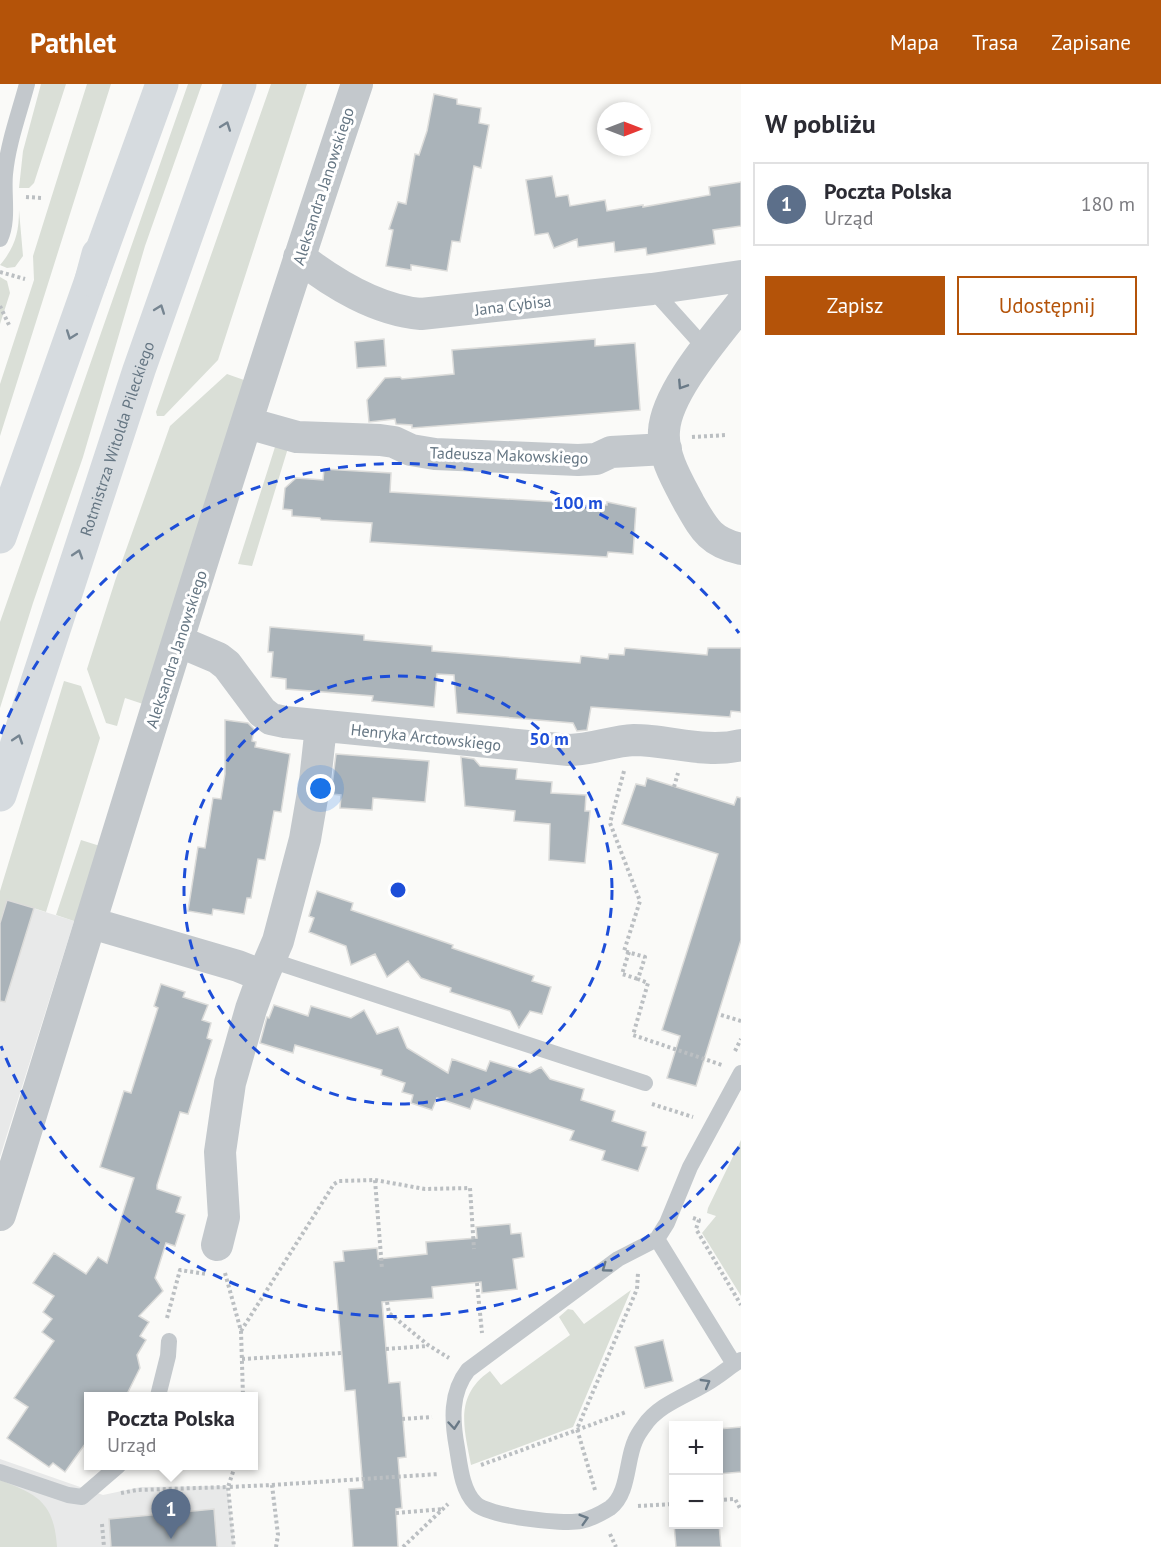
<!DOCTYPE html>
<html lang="pl">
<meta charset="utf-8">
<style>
:root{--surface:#fff;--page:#f2f2f3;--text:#2b2b33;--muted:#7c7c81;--line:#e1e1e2;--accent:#b45309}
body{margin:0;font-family:"PT Sans",sans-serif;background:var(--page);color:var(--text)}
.controls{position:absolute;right:18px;bottom:18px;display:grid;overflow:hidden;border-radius:0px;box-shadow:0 3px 9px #0003}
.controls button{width:54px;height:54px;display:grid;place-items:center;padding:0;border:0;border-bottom:2px solid var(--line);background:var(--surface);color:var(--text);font:30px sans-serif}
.compass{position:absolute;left:597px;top:18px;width:54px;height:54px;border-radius:50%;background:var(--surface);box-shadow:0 3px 9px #0003;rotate:90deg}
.you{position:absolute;left:321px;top:705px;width:21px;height:21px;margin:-15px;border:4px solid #fff;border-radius:50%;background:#1a73e8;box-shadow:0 0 0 9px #1a73e833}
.badge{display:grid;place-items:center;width:39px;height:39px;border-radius:50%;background:var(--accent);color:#fff;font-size:20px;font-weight:700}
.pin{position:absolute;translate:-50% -50px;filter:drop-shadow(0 2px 3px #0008)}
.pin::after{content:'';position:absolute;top:32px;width:21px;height:18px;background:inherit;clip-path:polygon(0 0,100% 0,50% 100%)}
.popup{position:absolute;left:84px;top:1308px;width:174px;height:78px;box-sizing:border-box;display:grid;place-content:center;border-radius:0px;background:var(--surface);filter:drop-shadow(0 2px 4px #0005);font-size:20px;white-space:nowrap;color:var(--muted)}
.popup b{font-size:22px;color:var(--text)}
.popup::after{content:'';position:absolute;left:50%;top:100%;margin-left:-12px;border:12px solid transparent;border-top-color:var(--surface)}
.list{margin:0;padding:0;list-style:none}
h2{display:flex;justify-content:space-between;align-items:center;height:78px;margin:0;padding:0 24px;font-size:26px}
h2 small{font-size:20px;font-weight:400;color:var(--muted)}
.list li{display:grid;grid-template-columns:39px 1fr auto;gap:18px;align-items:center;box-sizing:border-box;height:84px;margin:0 12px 12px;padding:0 12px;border:2px solid var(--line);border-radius:0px}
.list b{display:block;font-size:22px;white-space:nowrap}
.list p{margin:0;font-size:20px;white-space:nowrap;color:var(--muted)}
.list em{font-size:20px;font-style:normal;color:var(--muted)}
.actions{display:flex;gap:12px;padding:18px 24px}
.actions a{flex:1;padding:14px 0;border:2px solid var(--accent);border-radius:0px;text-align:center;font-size:21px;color:var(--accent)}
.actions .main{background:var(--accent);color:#fff}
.map{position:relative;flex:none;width:741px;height:1463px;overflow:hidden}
header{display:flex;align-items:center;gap:36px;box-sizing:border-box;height:84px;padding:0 30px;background:var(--accent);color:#fff}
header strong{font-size:28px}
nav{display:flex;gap:33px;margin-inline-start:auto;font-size:21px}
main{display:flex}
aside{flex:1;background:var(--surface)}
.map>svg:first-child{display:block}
.built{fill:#e8e9e9}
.green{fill:#dadfd7}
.building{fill:#aab3b9;stroke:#dcdcda;stroke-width:1.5}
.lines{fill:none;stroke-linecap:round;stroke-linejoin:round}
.path{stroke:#bbbfc2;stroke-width:4;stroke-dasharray:3 3;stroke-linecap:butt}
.service{stroke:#c3c8cc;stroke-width:16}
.minor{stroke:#c3c8cc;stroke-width:32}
.secondary{stroke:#d6dbdf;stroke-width:33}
.primary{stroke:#d6dbdf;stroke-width:33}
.oneway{stroke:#768591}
.oneway2{stroke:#6a7a87}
.ring{fill:none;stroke:#1d4ed8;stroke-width:3;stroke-dasharray:10 8}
.labels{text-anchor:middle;stroke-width:6;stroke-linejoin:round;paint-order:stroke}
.street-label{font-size:16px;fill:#657683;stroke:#fff}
.centre{fill:#1d4ed8;stroke:#fff;stroke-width:3}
.ring-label{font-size:18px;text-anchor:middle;font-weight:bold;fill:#1d4ed8;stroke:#fff;stroke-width:6;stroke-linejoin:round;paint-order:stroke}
</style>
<header>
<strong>Pathlet</strong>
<nav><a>Mapa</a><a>Trasa</a><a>Zapisane</a></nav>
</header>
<main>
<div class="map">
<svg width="741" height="1463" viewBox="0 0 741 1463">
<rect width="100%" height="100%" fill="#fafaf8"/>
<path class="built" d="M7 816 74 837 0 1073V839Z
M0 1375 103 1411 141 1403 227 1402 235 1463H0Z"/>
<path class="green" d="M41 0H66L34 99 29 104H19L23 67Z
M87 0H111L0 352V300L34 196 33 172Z
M188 0H202L145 162 83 373 33 519 0 624V538Z
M271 0H307L218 276 164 332H157L156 328Z
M19 126 23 172 15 183 7 184 0 181C15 163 19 149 19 126Z
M0 193 7 197 10 209 0 240Z
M227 290 244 296 143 620 125 614 117 642 106 639 87 585 115 497 170 342Z
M275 363 288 364 252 482 238 480Z
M64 597 81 602 100 654 46 828 8 816 0 839V807Z
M81 756 100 762 76 837H74L56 831Z
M741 1056V1212L702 1149 716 1132 707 1129 708 1124Z
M631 1206 573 1343 471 1381C464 1344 454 1312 490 1287L501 1301 570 1251 559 1233 568 1225 573 1226 584 1240Z
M0 1396C39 1411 54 1419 57 1463H0Z"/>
<path class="building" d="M434 10 457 15V20L481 24 479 39 489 41 481 84 474 82 460 158 452 157 447 187 411 181V186L386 182 393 146 389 145 398 118 406 120 415 70 419 71 427 47Z
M552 92 556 113 568 111 570 122 605 116 607 127 643 121V123L710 111 709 103 741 98V142L713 146 715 160 647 171 646 164 615 168 614 158 578 163 577 155 554 164 548 149 535 151 526 96Z
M384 255 386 282 357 284 355 258Z
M595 255V262L635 259 640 326 412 344V341L396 340 395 335 369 338 367 316 385 294 400 293 402 295 454 290 452 266Z
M324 385 391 389 390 408 607 421V418L636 424 633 470 608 468 607 473 370 458 372 439 321 436 320 434 292 432V426L283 425 285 404 296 394 323 396Z
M270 543 364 551V556L432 562V567L580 579 581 572 608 575 609 570 624 571 625 564 707 571 708 564H741V628L731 627 730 633 591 623 587 646 577 647 573 639 457 629 454 591 437 590 434 623 372 617 373 612 286 605V595L271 593 273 568H268Z
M225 636 248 639 254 645 252 657 256 658 255 663 290 670 281 728 274 727 265 776 258 775 251 814H247L244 830 213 825 212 831 188 827 198 763 205 764 213 714 221 715 225 690Z
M336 670 429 677 425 718 373 714 372 726 340 724 341 711 331 710Z
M461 673 474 675 480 682 517 685 516 695 552 698 551 709 586 711 585 727H590L585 779 549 776 550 740 514 737 515 727 465 722Z
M647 694 734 721 737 713 741 714V856L696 1002 667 994 680 952 662 946 718 770 622 740 636 700 645 702Z
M317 807 353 819 351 826 453 861 452 864 534 892 532 897 551 903 542 930 530 927 519 944 510 927 450 908 451 904 421 894 408 877 387 893 375 870 351 881 346 862 309 848 314 834 309 832Z
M7 816 34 824 5 918 0 917V839Z
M161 900 185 908 183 913 208 921 202 936 211 939 207 954 212 956 188 1030 180 1028 157 1101V1105L181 1113 176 1128 185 1131 175 1162 166 1159 155 1194 163 1207 139 1232 149 1238 140 1252 146 1256 137 1271 140 1284 126 1312H88V1356L65 1388 53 1379 49 1383 7 1354 28 1323 14 1314 54 1257 42 1248 52 1235 43 1228 54 1212 33 1199 54 1169 86 1190 98 1173 107 1179 134 1094 100 1083 124 1007 131 1009 158 924 154 922Z
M274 921 308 932 311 922 351 934 364 926 377 950 398 943 407 964 448 989 452 975 486 987 490 977 530 989 541 983 550 995 584 1005 581 1016 615 1027 612 1037 646 1048 642 1062 647 1063 638 1087 602 1076 605 1067 570 1056 574 1047 474 1015 470 1025 437 1014 432 1026 411 1019 413 1011 402 1008 405 999 381 991 382 986 295 961 293 969 260 959 267 933 269 934Z
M510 1140 511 1150 521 1149 524 1173 513 1175 517 1205 482 1209 481 1198 432 1203 433 1214 382 1218 389 1299 400 1298 406 1373 398 1374 402 1424 396 1425 398 1463H353L349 1405 363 1404 355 1306 345 1307 334 1178 344 1177 343 1167 377 1164 378 1175 427 1170 426 1158 477 1154 476 1143Z
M663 1256 673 1297 645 1304 635 1263Z
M741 1343V1388L718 1390V1345Z
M214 1425 217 1463H111L109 1435Z
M674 1440H719L721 1463H676Z"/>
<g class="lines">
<path class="path" d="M26 113 43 114
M0 188 25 195
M0 222 9 241
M692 353 727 351
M624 687 610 739 640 817 624 867 645 873 638 895 648 899 633 951 722 981
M674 703 678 689
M629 868 622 890 638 895
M721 931 741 937
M735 967 741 955
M652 1020 693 1033
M375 1096 425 1105 470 1104 474 1165
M693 1134 699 1136 696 1145 741 1221
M225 1189 241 1247 243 1312
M477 1199 482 1249
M387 1218 389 1229 428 1261 449 1274
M167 1234 180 1186 206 1190
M241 1247 334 1100 339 1097 375 1096 382 1185
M386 1265 427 1262
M242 1275 342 1269
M402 1335 432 1333
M481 1381 626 1328
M235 1382 228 1403 272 1401 278 1451 276 1463
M272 1401 439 1390
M595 1406 577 1345 637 1205 638 1189
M121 1409 137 1406 228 1403 234 1463
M718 1416 735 1415 741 1426
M638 1422 674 1420
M396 1429 443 1425
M102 1440 104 1463
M610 1450 616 1463
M403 1463 448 1420"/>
<path class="service" d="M0 155C9 136 3 111 5 90 8 59 19 30 27 0
M652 205 706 265
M270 876 645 999
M741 989 690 1083 667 1139 657 1155 618 1175 468 1286C450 1309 452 1337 457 1364 460 1382 462 1406 475 1419 486 1432 563 1441 581 1437 590 1435 602 1429 610 1424 629 1410 626 1377 635 1357 637 1352 641 1346 644 1342 660 1318 693 1310 715 1294 724 1288 732 1281 741 1276
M657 1155 734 1280
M158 1312 168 1272 169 1257
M0 1388 68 1411 82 1413 118 1382"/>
<path class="minor" d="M299 173C334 200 376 226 421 230L652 205 741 192
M741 220C717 251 666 308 664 347 662 372 678 398 689 419 704 445 710 458 741 465
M247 339 297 353 380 356 394 358 411 366 435 370 578 376 596 375 611 368 666 365
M178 557 218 574 227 581 262 628 271 635 285 638 569 666C591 666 612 657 634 656 669 656 706 670 741 661
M91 839 238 882 263 892
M0 1131C117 754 231 375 357 0
M217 1161 224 1133 220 1068 230 999 251 925 263 892 278 857 305 755 315 697 321 642"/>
<g class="secondary">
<path d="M0 453 91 196 98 170"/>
<path id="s1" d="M0 711 139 286 240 0"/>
</g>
<path class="primary" d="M91 196 162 0"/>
</g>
<defs><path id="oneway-chevron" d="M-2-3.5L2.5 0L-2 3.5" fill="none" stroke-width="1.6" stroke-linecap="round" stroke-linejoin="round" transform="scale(1.5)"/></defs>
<g class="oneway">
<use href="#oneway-chevron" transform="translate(226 42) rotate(-70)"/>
<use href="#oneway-chevron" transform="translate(160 225) rotate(-70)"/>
<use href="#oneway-chevron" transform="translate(71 251) rotate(110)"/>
<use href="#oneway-chevron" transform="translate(78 470) rotate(-72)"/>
<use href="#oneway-chevron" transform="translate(18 655) rotate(-72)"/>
</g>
<g class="oneway2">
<use href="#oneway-chevron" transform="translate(682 301) rotate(123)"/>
<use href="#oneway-chevron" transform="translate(606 1184) rotate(144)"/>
<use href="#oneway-chevron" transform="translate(706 1299) rotate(-30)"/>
<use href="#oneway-chevron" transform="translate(454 1341) rotate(85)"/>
<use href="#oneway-chevron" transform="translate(584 1435) rotate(-17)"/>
</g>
<g class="ring">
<circle cx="398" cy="806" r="214"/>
<path d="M739 1063A427 427 0 0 1 1 962M1 650A427 427 0 0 1 739 549"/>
</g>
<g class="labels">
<g class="street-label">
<text transform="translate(323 102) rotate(-72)" y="6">Aleksandra Janowskiego</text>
<text transform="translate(513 221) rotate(-7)" y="6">Jana Cybisa</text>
<text dy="6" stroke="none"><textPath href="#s1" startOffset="375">Rotmistrza Witolda Pileckiego</textPath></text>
<text transform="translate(509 371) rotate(2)" y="6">Tadeusza Makowskiego</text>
<text transform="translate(176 565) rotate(-72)" y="6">Aleksandra Janowskiego</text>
<text transform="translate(426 653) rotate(6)" y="6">Henryka Arctowskiego</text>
</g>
</g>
<circle cx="398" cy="806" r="9" class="centre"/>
<g class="ring-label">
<text x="578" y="425">100 m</text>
<text x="549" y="661">50 m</text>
</g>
</svg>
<div class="controls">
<button>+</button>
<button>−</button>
</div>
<svg class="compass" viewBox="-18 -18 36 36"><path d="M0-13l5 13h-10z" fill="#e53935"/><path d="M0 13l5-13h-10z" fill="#7c7c81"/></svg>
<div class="you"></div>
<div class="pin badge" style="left:171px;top:1455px;background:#5c6f8a">1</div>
<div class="popup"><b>Poczta Polska</b>Urząd</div>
</div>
<aside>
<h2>W pobliżu<small></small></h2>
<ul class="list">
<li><span class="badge" style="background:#5c6f8a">1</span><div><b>Poczta Polska</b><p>Urząd</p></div><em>180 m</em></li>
</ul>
<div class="actions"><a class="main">Zapisz</a><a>Udostępnij</a></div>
</aside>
</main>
